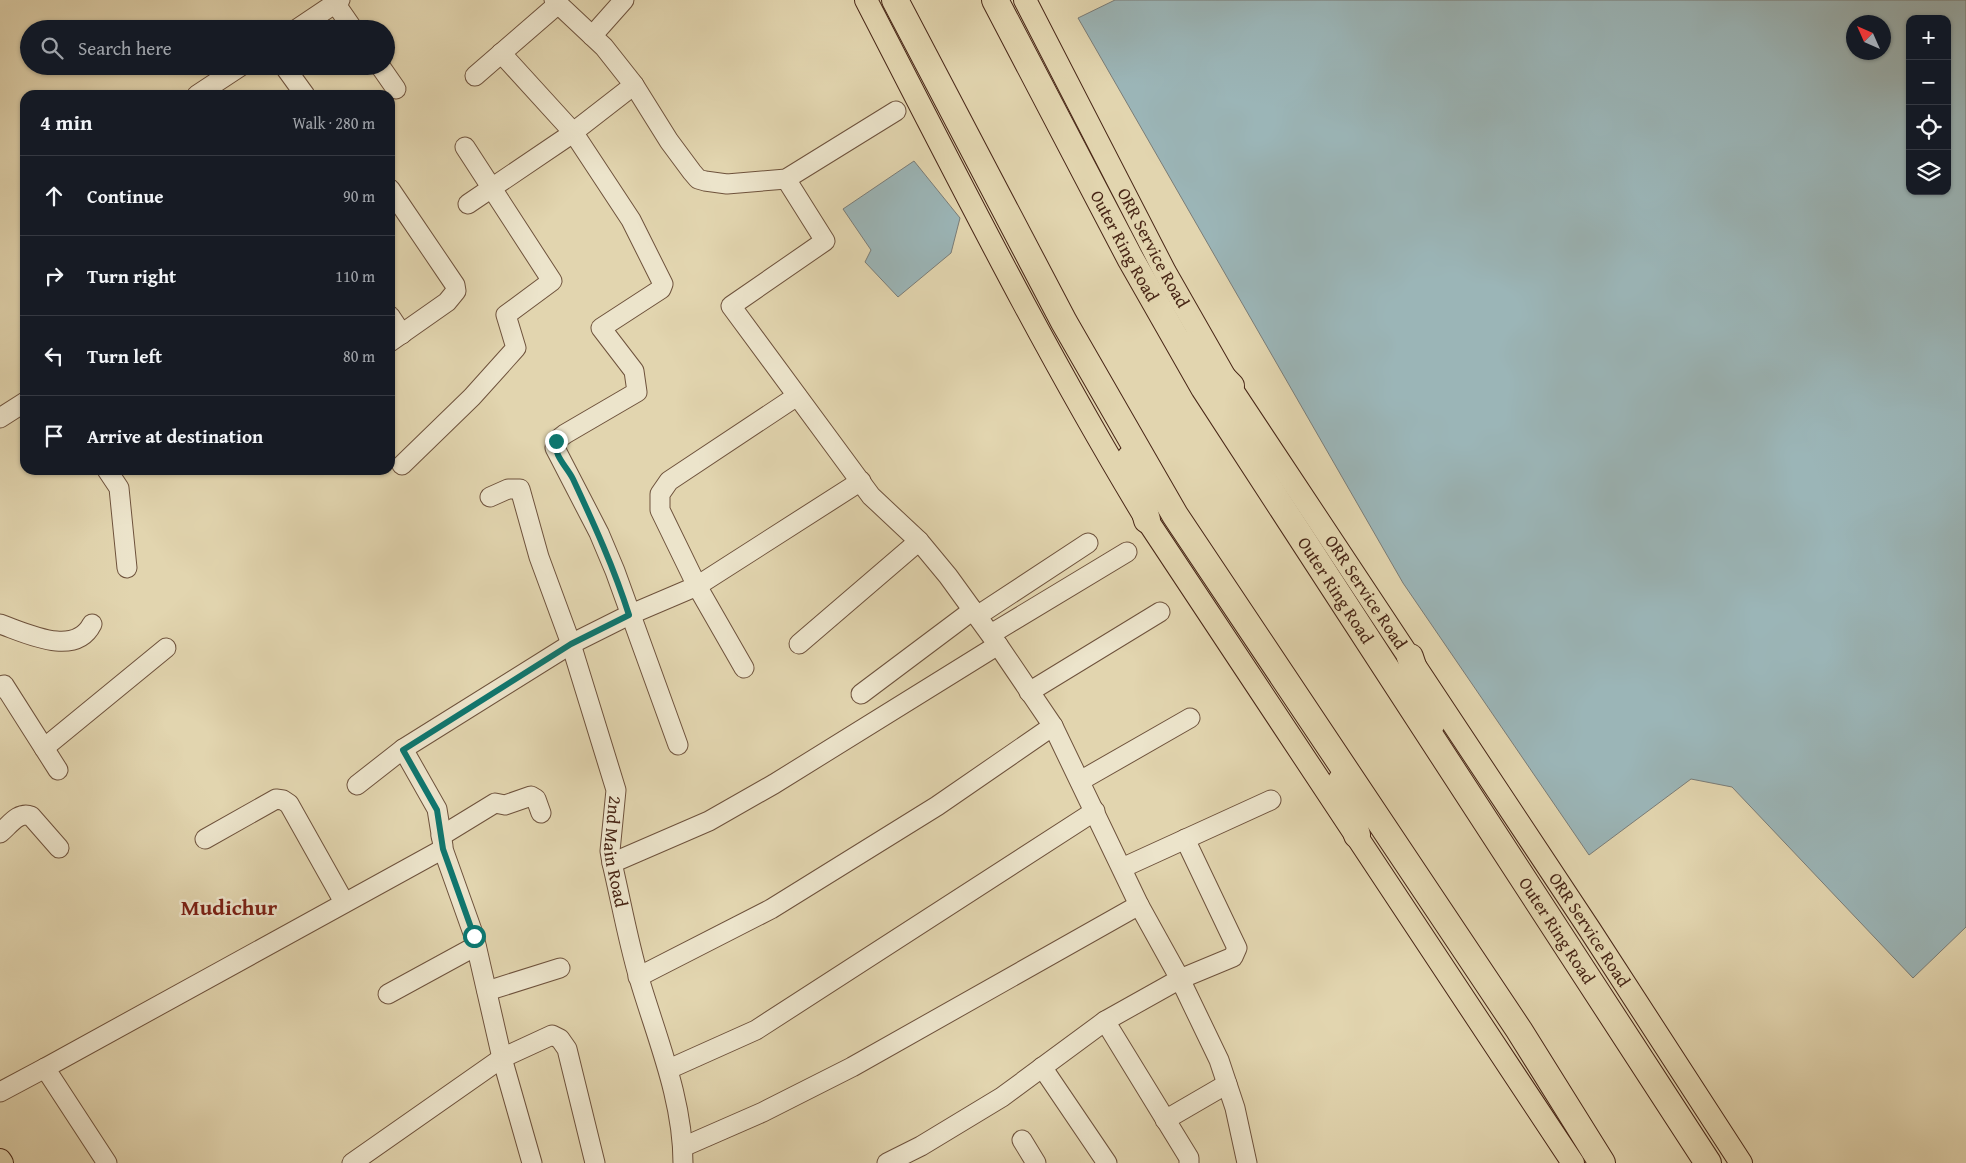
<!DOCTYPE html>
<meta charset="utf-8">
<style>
:root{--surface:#171b24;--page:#20242c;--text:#f1f3f6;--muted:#9ea1a6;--line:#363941}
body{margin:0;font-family:"Gentium Book Plus",serif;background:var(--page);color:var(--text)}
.controls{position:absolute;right:15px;top:15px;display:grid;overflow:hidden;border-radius:10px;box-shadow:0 1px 4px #0004}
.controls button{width:45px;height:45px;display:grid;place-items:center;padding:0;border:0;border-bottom:1px solid var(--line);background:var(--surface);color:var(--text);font:25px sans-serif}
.compass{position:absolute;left:1846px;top:15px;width:45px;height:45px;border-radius:50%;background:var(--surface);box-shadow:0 1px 4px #0004;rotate:315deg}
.stop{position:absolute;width:15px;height:15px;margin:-11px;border:4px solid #0f766e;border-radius:50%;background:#fff}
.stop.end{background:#0f766e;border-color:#fff;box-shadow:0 1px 5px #0008}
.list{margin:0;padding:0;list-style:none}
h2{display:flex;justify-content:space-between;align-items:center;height:65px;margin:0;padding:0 20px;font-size:21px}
h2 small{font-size:16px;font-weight:400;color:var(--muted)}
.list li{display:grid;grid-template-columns:32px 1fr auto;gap:15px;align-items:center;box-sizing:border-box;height:80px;padding:0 20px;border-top:1px solid var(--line)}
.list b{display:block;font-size:19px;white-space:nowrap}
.list em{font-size:16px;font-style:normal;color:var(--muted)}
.icon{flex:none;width:28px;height:28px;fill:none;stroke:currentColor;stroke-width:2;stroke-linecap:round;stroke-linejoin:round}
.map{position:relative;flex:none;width:1966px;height:1163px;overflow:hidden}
.search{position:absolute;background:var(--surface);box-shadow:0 1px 4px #0004;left:20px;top:20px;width:375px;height:55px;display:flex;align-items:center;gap:12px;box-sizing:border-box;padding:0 18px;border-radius:28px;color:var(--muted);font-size:19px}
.panel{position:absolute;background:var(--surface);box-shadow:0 1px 4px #0004;left:20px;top:90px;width:375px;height:385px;border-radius:15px}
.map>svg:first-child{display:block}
.water{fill:#9bb5b7;stroke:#7a7c77;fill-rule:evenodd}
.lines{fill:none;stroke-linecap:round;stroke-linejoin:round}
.minor-casing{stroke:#6e523c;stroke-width:21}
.major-casing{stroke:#482616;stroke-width:24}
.highway-casing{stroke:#482616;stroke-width:28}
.minor{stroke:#ece4cb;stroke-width:19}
.major{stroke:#e2d5af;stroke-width:22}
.highway{stroke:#e2d5af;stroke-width:26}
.route{stroke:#0f766e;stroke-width:6}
.labels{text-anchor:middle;stroke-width:5;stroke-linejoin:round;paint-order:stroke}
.street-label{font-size:18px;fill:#482616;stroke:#ece4cb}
.district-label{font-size:22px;font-weight:bold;fill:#7a1f14;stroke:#ece4cb}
</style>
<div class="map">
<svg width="1966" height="1163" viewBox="0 0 1966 1163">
<rect width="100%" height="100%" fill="#e2d5af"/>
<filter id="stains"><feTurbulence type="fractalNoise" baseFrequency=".004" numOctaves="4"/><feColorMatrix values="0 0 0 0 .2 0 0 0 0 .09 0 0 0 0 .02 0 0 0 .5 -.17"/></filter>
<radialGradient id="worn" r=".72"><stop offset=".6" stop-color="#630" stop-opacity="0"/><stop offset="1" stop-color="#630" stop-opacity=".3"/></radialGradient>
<path class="water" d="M1115 0H1966V927L1913 978 1732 787 1691 779 1589 855 1403 583 1078 18ZM1910 19H1947V191H1910ZM1854 22H1884V52H1854Z
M914 161 960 218 951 253 898 297 865 262 871 250 843 209Z"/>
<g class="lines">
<defs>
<g id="minor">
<path d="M554 0 604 47 634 85 669 141 692 172 698 179 705 181 727 184 786 179 896 111"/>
<path d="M335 3 353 29"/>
<path d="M297 29 340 0"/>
<path d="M592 36 624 0"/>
<path d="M501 53 573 132 631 220 663 284 661 289 601 328 634 371 637 392 565 434 556 441 555 448 599 533 615 571 678 745"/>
<path d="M284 66 305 95"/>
<path d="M380 66 396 89"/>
<path d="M475 76 558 4"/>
<path d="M197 95 241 66"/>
<path d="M786 179 825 241 731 306 871 496 919 541 948 576 998 645 1053 726 1139 905 1180 979 1105 1021 1002 1097 921 1146 887 1163"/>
<path d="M390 189 455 285 456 291 447 302 390 342"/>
<path d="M468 204 567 137 634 85"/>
<path d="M390 316 402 334"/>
<path d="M0 418 25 402"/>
<path d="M402 465 472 397 516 348 506 315 552 281 465 147"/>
<path d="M107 470 119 488 127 568"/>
<path id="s1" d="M490 497 508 489H520L539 557 571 644 616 790 610 851 612 863C621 901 628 941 639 978 657 1039 683 1099 683 1163"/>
<path d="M977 616 1088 543"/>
<path d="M0 624C26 633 75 658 92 624"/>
<path d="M991 634 1127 552"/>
<path d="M799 644 919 541"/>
<path d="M744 668 697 586 660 510V494L669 481 797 396"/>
<path d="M0 688 4 685 58 770"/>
<path d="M1029 692 1160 612"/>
<path d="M861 694 973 610"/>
<path d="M44 748 166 648"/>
<path d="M403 749 437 809 443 846"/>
<path d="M1080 781 1190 718"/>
<path d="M357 785 403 749 571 644 629 615 697 586 861 481"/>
<path d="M0 833C9 826 18 811 31 816L59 848"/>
<path d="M441 836 495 803 505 805 531 796 536 799 541 813"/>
<path d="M205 839 276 799 283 800 289 804 344 902"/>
<path d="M1185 839 1237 948 1233 957 1180 979 1219 1060 1235 1108 1247 1163"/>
<path d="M612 863 709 821 774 784 998 645"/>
<path d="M1122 868 1271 800"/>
<path d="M638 977 771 909 937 806 1053 726"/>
<path d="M487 991 560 968"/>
<path d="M388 994 476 946"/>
<path d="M1105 1021 1189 1158V1163"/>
<path d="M1042 1067 1107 1163"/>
<path d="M669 1069 756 1030 1095 811"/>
<path d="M0 1092 45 1068"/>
<path d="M1165 1120 1227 1084"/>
<path d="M1022 1140 1036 1163"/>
<path d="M683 1147 763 1112 852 1067 1139 905"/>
<path d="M107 1163 45 1068 443 849 474 936 502 1058 532 1163"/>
<path d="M352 1163 502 1058 552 1035 560 1039 567 1049 595 1163"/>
</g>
<g id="major">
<path d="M866 0C956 174 1043 349 1145 517L1573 1163"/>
<path id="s2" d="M1025 0 1165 272 1234 393 1590 930 1741 1163"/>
<path d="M0 1160 2 1163"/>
</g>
<g id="highway">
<path d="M895 0 1064 322 1175 515 1519 1030 1602 1163"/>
<path id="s3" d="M995 0 1130 258 1204 388 1708 1163"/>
<path d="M1190 344 1231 386"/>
<path d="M1130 458 1147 520"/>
<path d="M1410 657 1432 723"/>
<path d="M1341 781 1357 835"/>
</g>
</defs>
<use href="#minor" class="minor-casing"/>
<use href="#major" class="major-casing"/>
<use href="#highway" class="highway-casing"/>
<use href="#minor" class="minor"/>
<use href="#major" class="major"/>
<use href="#highway" class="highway"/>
</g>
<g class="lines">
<path class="route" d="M474 936 443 849 437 810 403 750 571 644 629 615C614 568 594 524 573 479 567 467 553 455 556 441"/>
</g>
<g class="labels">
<g class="street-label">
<text dy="6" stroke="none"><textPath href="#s3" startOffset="278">Outer Ring Road</textPath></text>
<text dy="6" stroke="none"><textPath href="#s2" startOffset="279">ORR Service Road</textPath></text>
<text dy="6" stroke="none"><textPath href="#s3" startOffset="682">Outer Ring Road</textPath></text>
<text dy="6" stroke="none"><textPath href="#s2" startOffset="684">ORR Service Road</textPath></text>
<text dy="6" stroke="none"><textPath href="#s1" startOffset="410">2nd Main Road</textPath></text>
<text dy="6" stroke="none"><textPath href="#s2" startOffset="1089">ORR Service Road</textPath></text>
<text dy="6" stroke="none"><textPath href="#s3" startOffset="1088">Outer Ring Road</textPath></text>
</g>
<g class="district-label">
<text x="229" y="915">Mudichur</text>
</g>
</g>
<rect width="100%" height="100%" filter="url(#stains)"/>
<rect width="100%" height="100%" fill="url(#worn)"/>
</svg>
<div class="controls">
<button>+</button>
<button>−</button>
<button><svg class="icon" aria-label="locate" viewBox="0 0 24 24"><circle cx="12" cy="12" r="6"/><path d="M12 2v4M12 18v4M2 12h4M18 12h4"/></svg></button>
<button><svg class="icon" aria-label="layers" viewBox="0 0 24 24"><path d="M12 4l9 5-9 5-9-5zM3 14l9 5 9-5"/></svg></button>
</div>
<svg class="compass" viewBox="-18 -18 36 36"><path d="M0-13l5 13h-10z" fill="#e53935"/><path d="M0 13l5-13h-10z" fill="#9ea1a6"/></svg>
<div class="stop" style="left:474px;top:936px"></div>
<div class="stop end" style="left:556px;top:441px"></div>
<div class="search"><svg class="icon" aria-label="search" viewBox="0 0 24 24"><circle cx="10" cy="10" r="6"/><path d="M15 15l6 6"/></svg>Search here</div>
<section class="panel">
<h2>4 min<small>Walk · 280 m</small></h2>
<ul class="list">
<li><svg class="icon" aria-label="ahead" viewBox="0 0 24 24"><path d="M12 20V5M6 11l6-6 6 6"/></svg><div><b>Continue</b></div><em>90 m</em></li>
<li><svg class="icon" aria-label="right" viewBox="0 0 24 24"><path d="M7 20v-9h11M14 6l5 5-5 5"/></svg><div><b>Turn right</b></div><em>110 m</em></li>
<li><svg class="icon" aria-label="left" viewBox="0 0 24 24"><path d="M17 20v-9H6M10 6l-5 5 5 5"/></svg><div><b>Turn left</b></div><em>80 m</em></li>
<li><svg class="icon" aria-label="arrive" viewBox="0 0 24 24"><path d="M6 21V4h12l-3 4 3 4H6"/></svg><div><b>Arrive at destination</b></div></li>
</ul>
</section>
</div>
